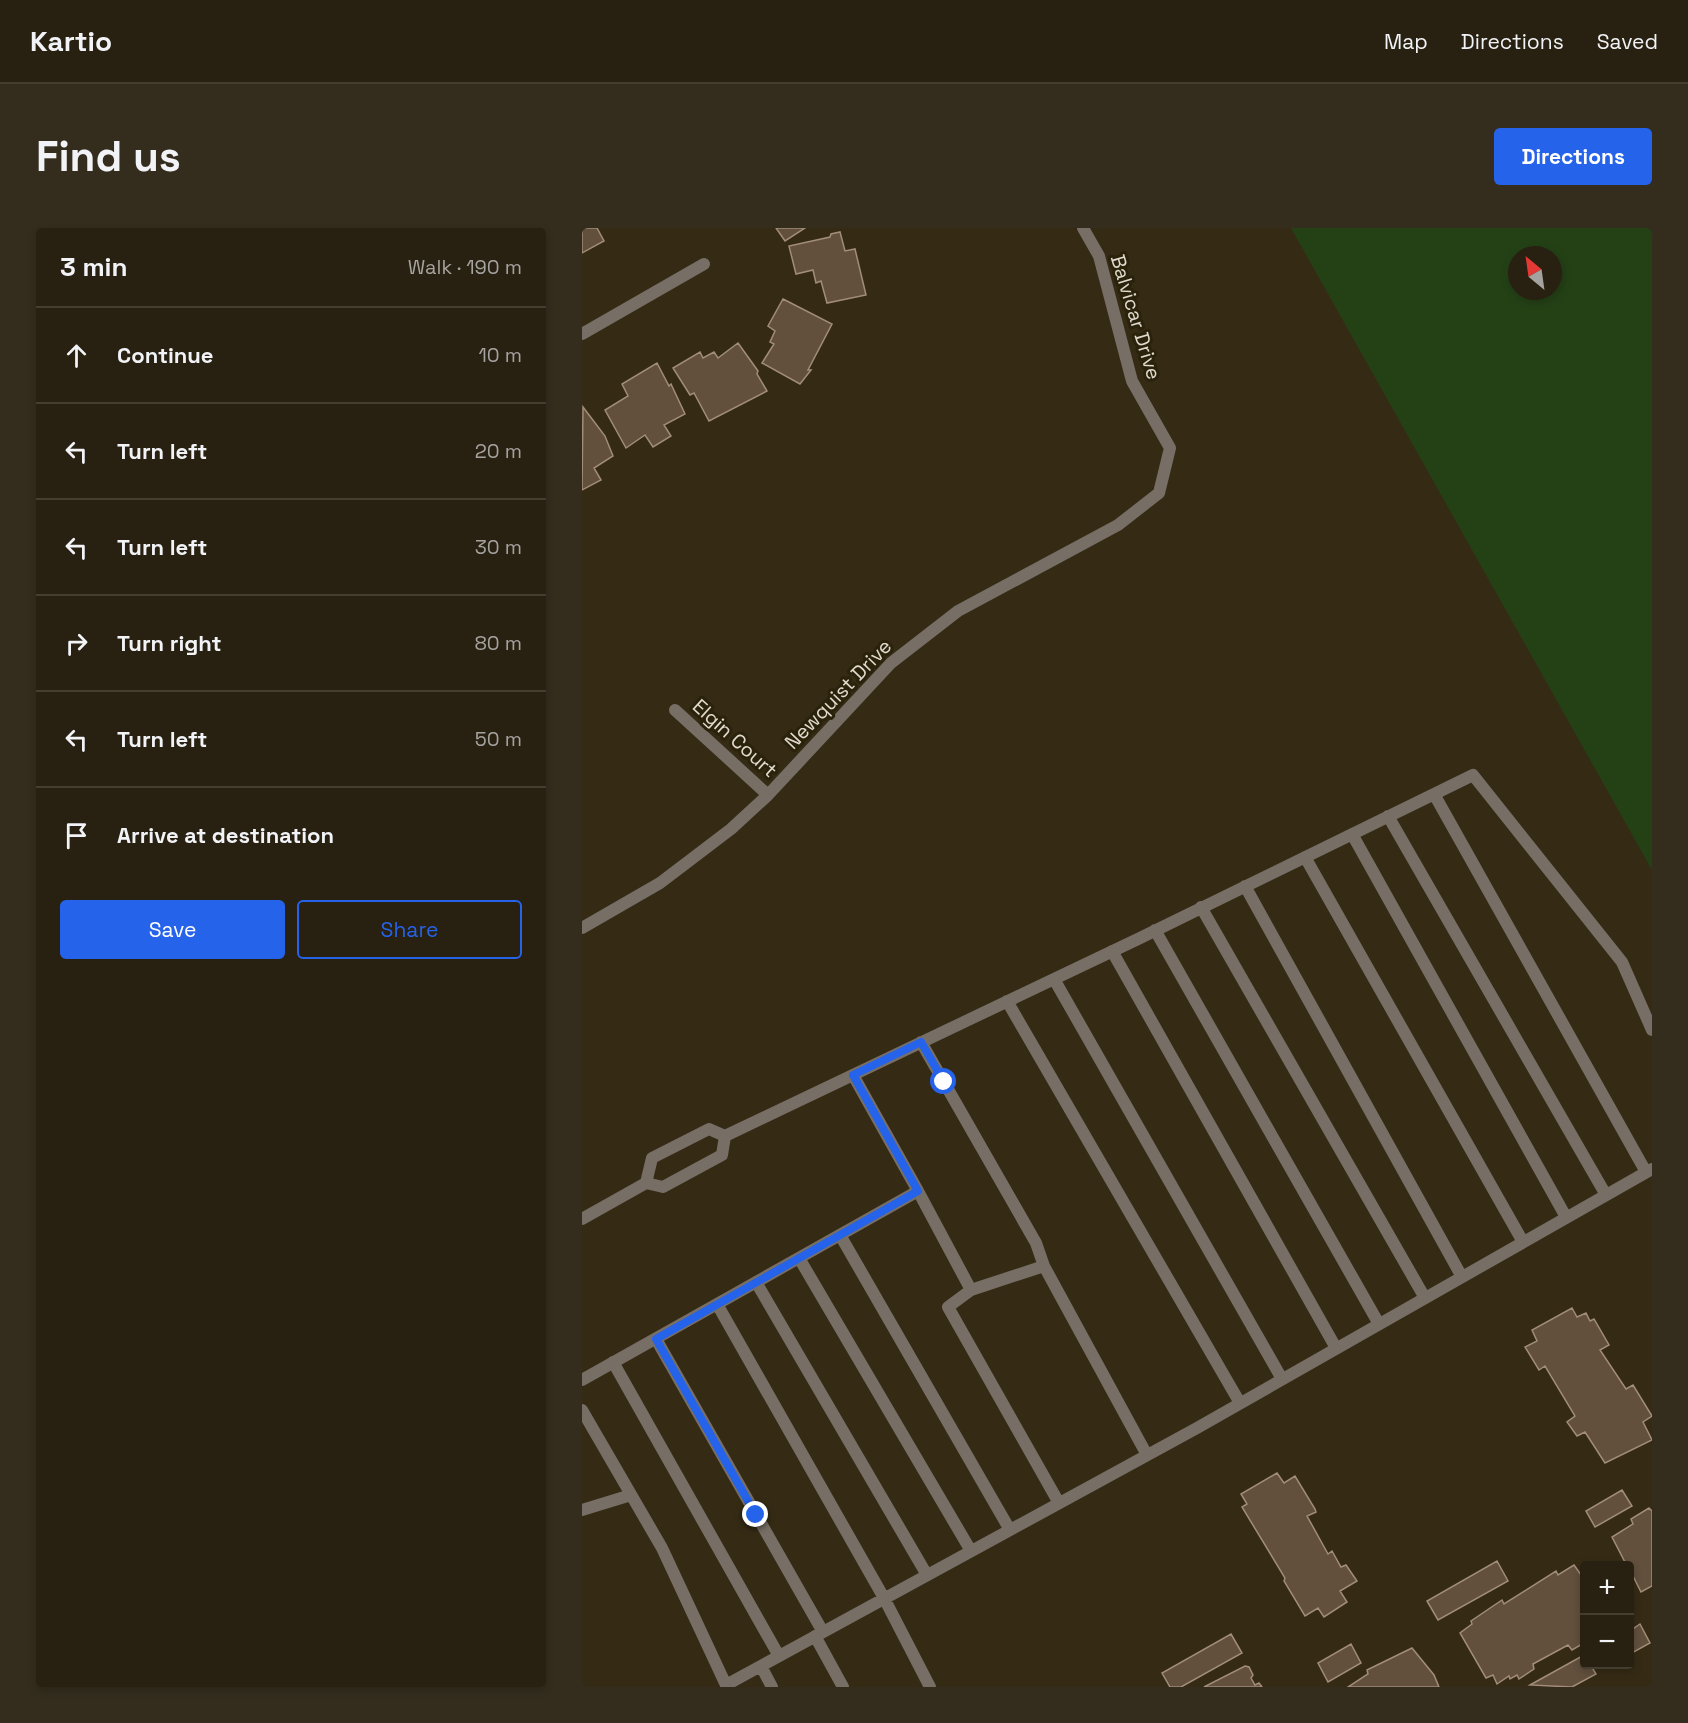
<!DOCTYPE html>
<meta charset="utf-8">
<style>
:root{--surface:#282010;--page:#342d1e;--text:#f1f3f6;--muted:#a5a39f;--line:#443e30;--accent:#2563eb}
body{margin:0;font-family:"Space Grotesk",sans-serif;background:var(--page);color:var(--text)}
.controls{position:absolute;right:18px;bottom:18px;display:grid;overflow:hidden;border-radius:6px;box-shadow:0 3px 9px #0003}
.controls button{width:54px;height:54px;display:grid;place-items:center;padding:0;border:0;border-bottom:2px solid var(--line);background:var(--surface);color:var(--text);font:30px sans-serif}
.compass{position:absolute;left:926px;top:18px;width:54px;height:54px;border-radius:50%;background:var(--surface);box-shadow:0 3px 9px #0003;rotate:331deg}
.stop{position:absolute;width:18px;height:18px;margin:-14px;border:4px solid #2563eb;border-radius:50%;background:#fff}
.stop.end{background:#2563eb;border-color:#fff;box-shadow:0 2px 6px #0008}
.list{margin:0;padding:0;list-style:none}
h2{display:flex;justify-content:space-between;align-items:center;height:78px;margin:0;padding:0 24px;font-size:26px}
h2 small{font-size:20px;font-weight:400;color:var(--muted)}
.list li{display:grid;grid-template-columns:39px 1fr auto;gap:18px;align-items:center;box-sizing:border-box;height:96px;padding:0 24px;border-top:2px solid var(--line)}
.list b{display:block;font-size:22px;white-space:nowrap}
.list em{font-size:20px;font-style:normal;color:var(--muted)}
.actions{display:flex;gap:12px;padding:18px 24px}
.actions a{flex:1;padding:14px 0;border:2px solid var(--accent);border-radius:6px;text-align:center;font-size:21px;color:var(--accent)}
.actions .main{background:var(--accent);color:#fff}
.icon{flex:none;width:33px;height:33px;fill:none;stroke:currentColor;stroke-width:2;stroke-linecap:round;stroke-linejoin:round}
.map{position:relative;flex:none;width:1070px;height:1459px;overflow:hidden;border-radius:6px}
header{display:flex;align-items:center;gap:36px;box-sizing:border-box;height:84px;padding:0 30px;background:var(--surface);border-bottom:2px solid var(--line)}
header strong{font-size:28px}
nav{display:flex;gap:33px;margin-inline-start:auto;font-size:21px}
.intro{display:flex;align-items:center;justify-content:space-between;box-sizing:border-box;height:144px;padding:0 36px}
h1{margin:0;font-size:42px}
.button{padding:15px 27px;border-radius:6px;background:var(--accent);color:#fff;font-size:21px;font-weight:700}
main{display:flex;gap:36px;padding:0 36px}
aside{flex:1;background:var(--surface);border-radius:6px;box-shadow:0 3px 9px #0003}
.map>svg:first-child{display:block}
.green{fill:#244116;fill-rule:evenodd}
.building{fill:#62503d;stroke:#a18d78;stroke-width:1.5}
.lines{fill:none;stroke-linecap:round;stroke-linejoin:round}
.service{stroke:#776f66;stroke-width:12}
.minor{stroke:#776f66;stroke-width:12}
.route{stroke:#2563eb;stroke-width:8}
.labels{text-anchor:middle;stroke-width:6;stroke-linejoin:round;paint-order:stroke}
.street-label{font-size:20px;fill:#e1dbce;stroke:#2b220b}
</style>
<header>
<strong>Kartio</strong>
<nav><a>Map</a><a>Directions</a><a>Saved</a></nav>
</header>
<div class="intro"><h1>Find us</h1><a class="button">Directions</a></div>
<main>
<aside>
<h2>3 min<small>Walk · 190 m</small></h2>
<ul class="list">
<li><svg class="icon" aria-label="ahead" viewBox="0 0 24 24"><path d="M12 20V5M6 11l6-6 6 6"/></svg><div><b>Continue</b></div><em>10 m</em></li>
<li><svg class="icon" aria-label="left" viewBox="0 0 24 24"><path d="M17 20v-9H6M10 6l-5 5 5 5"/></svg><div><b>Turn left</b></div><em>20 m</em></li>
<li><svg class="icon" aria-label="left" viewBox="0 0 24 24"><path d="M17 20v-9H6M10 6l-5 5 5 5"/></svg><div><b>Turn left</b></div><em>30 m</em></li>
<li><svg class="icon" aria-label="right" viewBox="0 0 24 24"><path d="M7 20v-9h11M14 6l5 5-5 5"/></svg><div><b>Turn right</b></div><em>80 m</em></li>
<li><svg class="icon" aria-label="left" viewBox="0 0 24 24"><path d="M17 20v-9H6M10 6l-5 5 5 5"/></svg><div><b>Turn left</b></div><em>50 m</em></li>
<li><svg class="icon" aria-label="arrive" viewBox="0 0 24 24"><path d="M6 21V4h12l-3 4 3 4H6"/></svg><div><b>Arrive at destination</b></div></li>
</ul>
<div class="actions"><a class="main">Save</a><a>Share</a></div>
</aside>
<div class="map">
<svg width="1070" height="1459" viewBox="0 0 1070 1459">
<rect width="100%" height="100%" fill="#352b15"/>
<path class="green" d="M709 0H1070V642ZM935 27H971V63H935Z"/>
<path class="building" d="M0 0H15L22 13 0 25Z
M194 0H223L203 13Z
M258 4 263 23 273 21 284 67 245 75 239 53 234 55 231 42 214 46 207 18 248 9 249 6Z
M201 71 250 96 226 142H229L218 156 180 135 192 116 188 114 193 103 186 98Z
M156 115 176 143 175 146 185 163 127 193 112 165 108 167 91 140 118 124 121 130 132 124 136 130Z
M75 135 87 158 89 156 103 186 82 197 89 208 71 219 63 207 44 220 23 182 46 168 40 156Z
M1 179 23 208 31 228 12 240 19 252 0 262Z
M990 1080 995 1089 1004 1085 1008 1093 1012 1091 1027 1117 1018 1122 1044 1161 1051 1157 1070 1188 1061 1194 1070 1212 1023 1235 1003 1204 995 1208 985 1194 993 1188 963 1138 957 1142 943 1119 955 1113 950 1102Z
M695 1245 702 1255 713 1248 733 1281 734 1284 725 1288 746 1326 750 1323 759 1339 764 1337 775 1353 758 1363 765 1374 742 1389 736 1380 723 1388 702 1353 703 1350 660 1279 665 1276 659 1266Z
M1040 1262 1050 1278 1013 1299 1004 1283Z
M1067 1280 1070 1283V1358L1059 1364 1048 1342V1338H1045L1030 1309 1051 1296 1049 1291Z
M915 1333 926 1353 856 1392 845 1373Z
M992 1337 1002 1351V1415L990 1422 986 1417 951 1436 952 1441 937 1451 935 1447 928 1451 927 1448 915 1456 911 1447 904 1450 878 1405 890 1396 889 1393 920 1372 922 1376 974 1343 976 1347Z
M1058 1396 1068 1415 1048 1426V1403Z
M649 1406 660 1425 599 1459H588L580 1445Z
M769 1416 779 1435 746 1454 736 1435Z
M830 1420 852 1447 857 1459H766L786 1446 785 1442Z
M1002 1427V1436H1008L1014 1446 990 1459 948 1457Z
M663 1438 667 1439 671 1447 669 1450 673 1457 677 1455 680 1459H622Z"/>
<g class="lines">
<path class="service" d="M852 566 1064 944
M806 588 1024 967
M770 606 984 989
M723 629 941 1014
M663 658 880 1049
M619 679 843 1070
M573 702 797 1096
M530 723 754 1120
M472 751 700 1151
M425 773 658 1175
M339 814 454 1015 462 1038
M143 908 556 711 891 547 1040 734 1070 802
M336 963 389 1062 366 1079 477 1275
M0 991 64 955 81 959 140 927 143 908 127 901 70 930 64 955
M258 1007 428 1302
M217 1030 389 1323
M174 1054 345 1347
M389 1062 462 1038 565 1227
M135 1076 302 1370 348 1459
M74 1111 241 1404
M31 1134 197 1428
M0 1152 336 963 271 847
M0 1182 80 1320 144 1457 615 1200 1070 941
M0 1282 49 1267
M233 1408 261 1459
M179 1438 190 1459"/>
<path class="minor" d="M0 106 122 36
M93 482 186 567
M0 700 78 655 149 601 186 567 309 435 376 383 536 297 577 265 588 220 550 153 517 28 501 0"/>
</g>
<g class="lines">
<path class="route" d="M174 1287 74 1111 336 963 271 847 339 814 362 854"/>
</g>
<g class="labels">
<g class="street-label">
<text transform="translate(554 89) rotate(73)" y="7">Balvicar Drive</text>
<text transform="translate(256 466) rotate(-46)" y="7">Newquist Drive</text>
<text transform="translate(153 510) rotate(42)" y="7">Elgin Court</text>
</g>
</g>
</svg>
<div class="controls">
<button>+</button>
<button>−</button>
</div>
<svg class="compass" viewBox="-18 -18 36 36"><path d="M0-13l5 13h-10z" fill="#e53935"/><path d="M0 13l5-13h-10z" fill="#a5a39f"/></svg>
<div class="stop" style="left:362px;top:854px"></div>
<div class="stop end" style="left:174px;top:1287px"></div>
</div>
</main>
